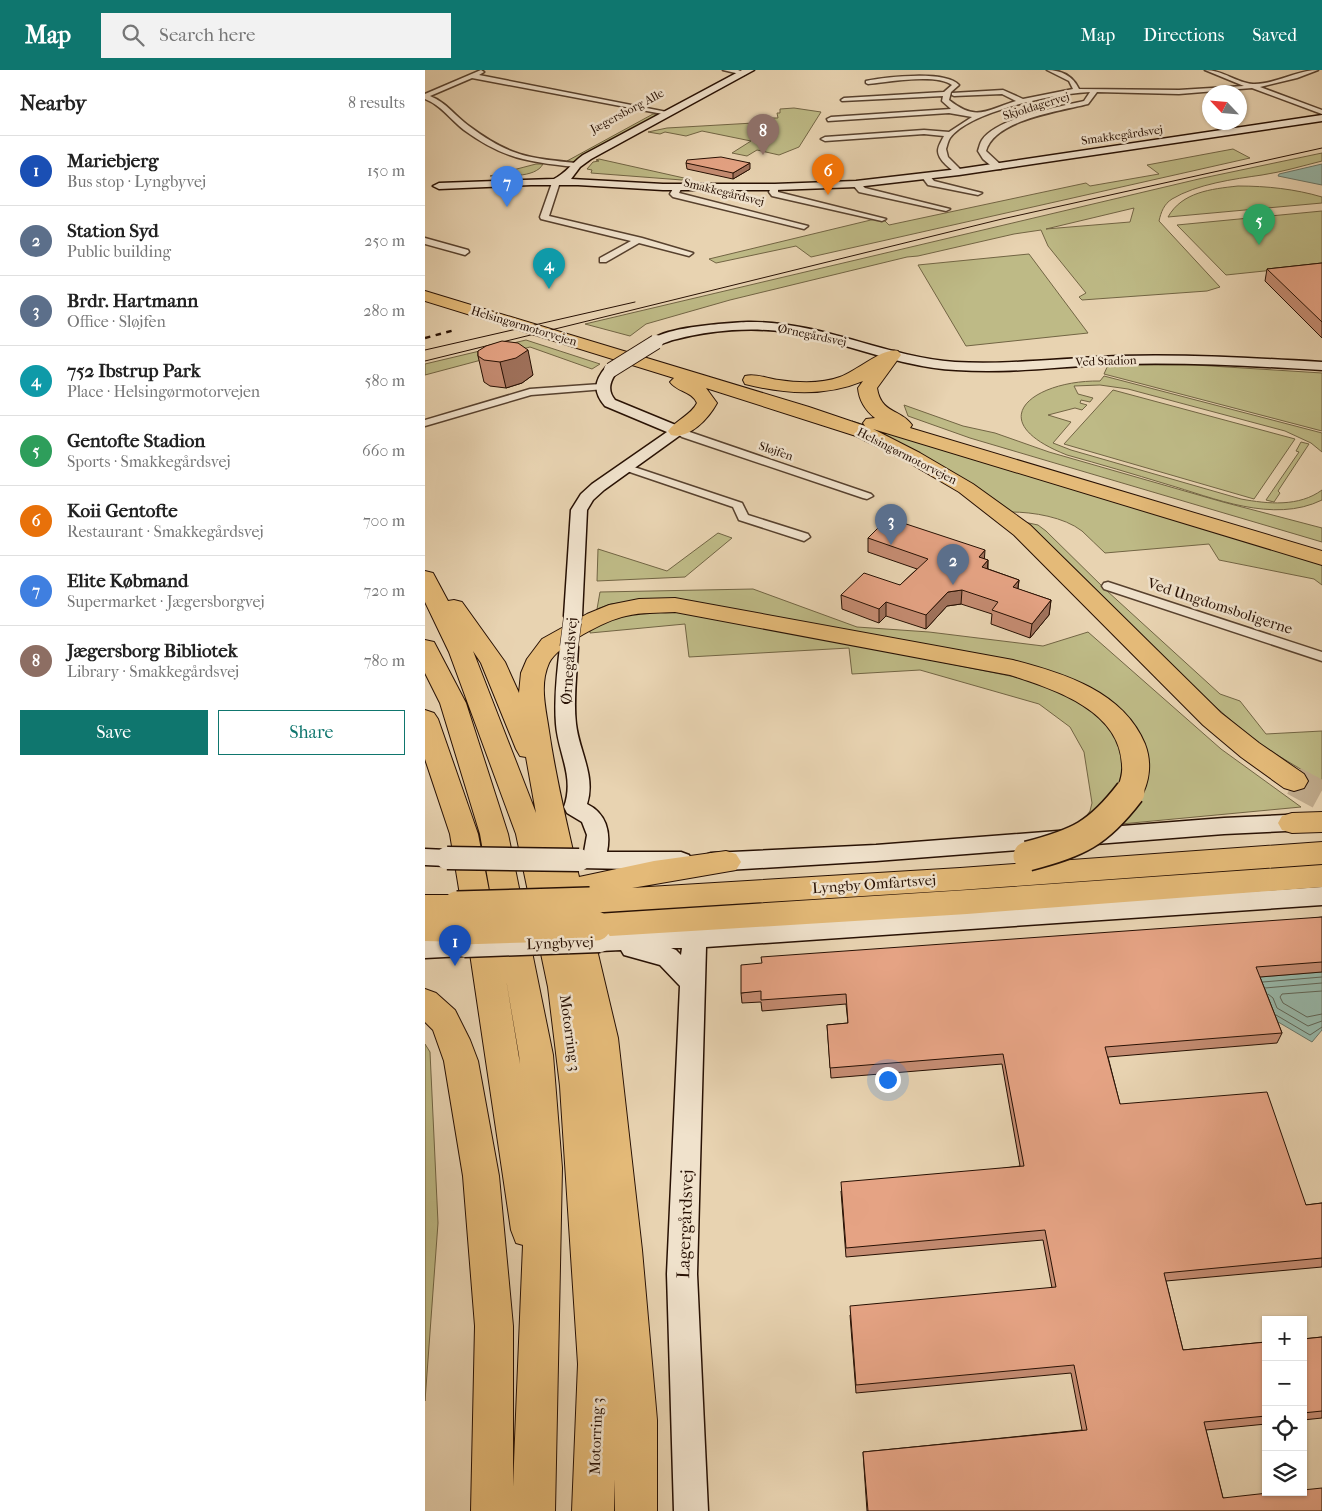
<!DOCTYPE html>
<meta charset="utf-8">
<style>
:root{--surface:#fff;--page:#f2f2f2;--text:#222;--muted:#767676;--line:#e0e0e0;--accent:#0f766e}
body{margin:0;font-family:"IM FELL French Canon",serif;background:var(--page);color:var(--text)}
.controls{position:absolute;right:15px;bottom:15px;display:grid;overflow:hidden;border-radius:0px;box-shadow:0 1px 4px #0004}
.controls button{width:45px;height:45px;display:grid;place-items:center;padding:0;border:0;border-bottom:1px solid var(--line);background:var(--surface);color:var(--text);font:25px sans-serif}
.compass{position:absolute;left:777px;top:15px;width:45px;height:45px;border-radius:50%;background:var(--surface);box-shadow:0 1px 4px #0004;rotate:296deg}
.you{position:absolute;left:462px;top:1009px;width:18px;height:18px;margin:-12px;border:4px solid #fff;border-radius:50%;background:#1a73e8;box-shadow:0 0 0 8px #1a73e833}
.badge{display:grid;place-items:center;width:32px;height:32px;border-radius:50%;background:var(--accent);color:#fff;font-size:16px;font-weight:700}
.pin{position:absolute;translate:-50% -41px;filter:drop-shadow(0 1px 2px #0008)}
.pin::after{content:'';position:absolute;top:26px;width:18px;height:15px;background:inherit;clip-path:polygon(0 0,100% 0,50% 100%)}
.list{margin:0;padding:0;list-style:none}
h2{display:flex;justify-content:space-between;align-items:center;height:65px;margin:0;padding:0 20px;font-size:21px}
h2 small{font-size:16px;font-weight:400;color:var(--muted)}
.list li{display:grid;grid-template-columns:32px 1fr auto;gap:15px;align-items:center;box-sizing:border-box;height:70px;padding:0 20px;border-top:1px solid var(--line)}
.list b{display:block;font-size:19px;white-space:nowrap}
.list p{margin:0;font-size:16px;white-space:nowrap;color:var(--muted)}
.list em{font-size:16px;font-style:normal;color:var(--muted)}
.actions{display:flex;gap:10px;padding:15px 20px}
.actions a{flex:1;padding:11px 0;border:1px solid var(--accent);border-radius:0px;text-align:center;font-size:18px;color:var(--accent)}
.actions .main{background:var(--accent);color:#fff}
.icon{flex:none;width:28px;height:28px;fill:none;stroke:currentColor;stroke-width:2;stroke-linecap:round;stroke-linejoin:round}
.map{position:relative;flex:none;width:897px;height:1441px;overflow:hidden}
header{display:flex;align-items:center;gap:30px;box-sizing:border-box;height:70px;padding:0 25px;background:var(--accent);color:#fff}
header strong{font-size:24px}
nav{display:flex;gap:28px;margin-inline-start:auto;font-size:18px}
.search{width:350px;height:45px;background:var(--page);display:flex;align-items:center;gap:12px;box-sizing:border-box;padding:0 18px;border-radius:0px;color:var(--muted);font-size:19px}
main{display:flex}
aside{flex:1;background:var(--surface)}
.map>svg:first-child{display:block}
.green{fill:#beba86;stroke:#726544;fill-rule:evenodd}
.water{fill:#97b8aa;stroke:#6a7567}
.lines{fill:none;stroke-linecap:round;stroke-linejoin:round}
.shore{stroke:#5f6456;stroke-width:1}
.highway-tunnel{stroke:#c1ac8e;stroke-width:29;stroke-dasharray:29 14;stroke-linecap:butt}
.street-casing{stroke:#57412e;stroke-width:3}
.secondary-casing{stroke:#271003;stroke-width:3}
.highway-casing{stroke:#271003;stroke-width:2}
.street{fill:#f0e2cc;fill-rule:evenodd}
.secondary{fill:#f0e2cc;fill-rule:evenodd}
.highway{fill:#e4ba78;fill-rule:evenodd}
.tram{stroke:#271003;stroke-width:1}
.rail{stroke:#271003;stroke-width:2.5;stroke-dasharray:5.5 5.5;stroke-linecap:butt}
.secondary-bridge-far2-casing{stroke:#271003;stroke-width:16;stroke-linecap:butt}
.secondary-bridge-far1-casing{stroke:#271003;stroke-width:19;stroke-linecap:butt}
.secondary-bridge-casing{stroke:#271003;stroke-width:25;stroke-linecap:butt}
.highway-bridge-casing{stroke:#271003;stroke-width:32;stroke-linecap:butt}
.secondary-bridge-far2{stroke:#f0e2cc;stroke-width:14}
.secondary-bridge-far1{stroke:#f0e2cc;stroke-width:18}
.secondary-bridge{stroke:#f0e2cc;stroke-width:22}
.highway-bridge{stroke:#e4ba78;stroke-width:29}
.wall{fill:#c58c72;stroke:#271003}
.shaded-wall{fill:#a0725c;stroke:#271003}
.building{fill:#e5a384;stroke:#271003}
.labels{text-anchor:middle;stroke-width:5;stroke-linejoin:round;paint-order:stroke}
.far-street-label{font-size:12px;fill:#271003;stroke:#f0e2cc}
.street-label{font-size:15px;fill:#271003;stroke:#f0e2cc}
.near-street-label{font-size:18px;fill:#271003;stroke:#f0e2cc}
</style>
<header>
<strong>Map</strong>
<div class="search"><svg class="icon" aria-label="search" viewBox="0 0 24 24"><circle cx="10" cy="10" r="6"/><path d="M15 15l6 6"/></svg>Search here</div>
<nav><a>Map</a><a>Directions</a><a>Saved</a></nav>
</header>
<main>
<aside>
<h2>Nearby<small>8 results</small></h2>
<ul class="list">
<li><span class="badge" style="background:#1a4fb4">1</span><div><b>Mariebjerg</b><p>Bus stop · Lyngbyvej</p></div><em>150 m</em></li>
<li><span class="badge" style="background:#5c6f8a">2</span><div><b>Station Syd</b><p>Public building</p></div><em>250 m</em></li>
<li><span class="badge" style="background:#5c6f8a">3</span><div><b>Brdr. Hartmann</b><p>Office · Sløjfen</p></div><em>280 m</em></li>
<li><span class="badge" style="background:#0f9aa8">4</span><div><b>752 Ibstrup Park</b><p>Place · Helsingørmotorvejen</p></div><em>580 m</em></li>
<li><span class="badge" style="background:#2e9e5b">5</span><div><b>Gentofte Stadion</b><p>Sports · Smakkegårdsvej</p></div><em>660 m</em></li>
<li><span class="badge" style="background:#e8710a">6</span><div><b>Koii Gentofte</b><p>Restaurant · Smakkegårdsvej</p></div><em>700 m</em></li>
<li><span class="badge" style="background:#3f7fe0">7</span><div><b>Elite Købmand</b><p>Supermarket · Jægersborgvej</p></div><em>720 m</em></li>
<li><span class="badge" style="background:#8d6e63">8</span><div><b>Jægersborg Bibliotek</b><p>Library · Smakkegårdsvej</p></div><em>780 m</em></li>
</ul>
<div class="actions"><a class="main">Save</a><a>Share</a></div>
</aside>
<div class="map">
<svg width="897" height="1441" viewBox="0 0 897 1441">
<rect width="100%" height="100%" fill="#e8d3b1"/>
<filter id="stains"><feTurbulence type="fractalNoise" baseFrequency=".004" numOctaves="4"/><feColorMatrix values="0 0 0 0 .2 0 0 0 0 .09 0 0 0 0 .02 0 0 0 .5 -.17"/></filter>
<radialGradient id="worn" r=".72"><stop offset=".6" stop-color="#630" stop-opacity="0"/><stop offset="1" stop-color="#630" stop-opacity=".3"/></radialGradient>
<path class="green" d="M369 38 396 42 374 77 354 85 332 80 322 86 307 83 326 71 277 61 261 66 240 62 235 64 223 62 242 58 346 52V48H353L352 43H355V39Z
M228 44 236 45 150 92 142 91Z
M808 79 825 88 386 187 371 176 291 193 284 189 450 149 460 151 464 155 661 113 665 116 734 104 722 95Z
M897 83V91C877 96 857 102 837 105 809 109 772 114 747 129 739 134 736 142 734 151L795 217 782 221 657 230 654 227 661 223 623 176 616 160 589 164 493 186 482 187 305 230 221 254 205 266 160 254 778 108ZM709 138 705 152 621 159Z
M174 89 259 108H261L257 110 166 103 167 100 162 99 168 92 174 91 171 90Z
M111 94H118C110 109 79 105 65 106Z
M813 116C842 116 870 119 897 127V133L743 147C757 122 786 119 813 116Z
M897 141V195L801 205 752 155Z
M604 184 663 263 541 276 493 195Z
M101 270 175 294 167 299 105 277 0 305V294Z
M683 295H770L897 303V361L679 304Z
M679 306 897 363V382L886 373 860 361 703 319 675 315 649 316 653 324 668 328 665 332 656 330 655 333 662 335 657 340 650 338 623 345 646 352 628 373 646 380 816 429C843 434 874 437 897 420V430C848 454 789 428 741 414 708 404 675 394 642 385 553 350 610 310 675 311Z
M688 320 870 369 829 429 639 374Z
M479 335 538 356 570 363 624 382 798 432 897 458V472L545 368 483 346Z
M427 351 897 493V515L889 509 794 490 784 474 680 483C672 476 665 468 657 461 639 447 608 442 586 442L477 375Z
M876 372 884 374 853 421 855 423 849 432 841 430 874 382 871 381Z
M599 452 613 455 621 461 681 520 795 624 815 631 841 664 897 661V712L834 674 787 634Z
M293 463 307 468 260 507 172 511 173 479 242 501Z
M328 519 432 557 504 562 618 576 663 562 796 679 876 737 696 754 721 700 654 614 211 531 186 534 172 539 175 522Z
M226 540 263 543 312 551 595 608 653 628 689 658 701 697 696 716 657 752 665 741 667 733 659 682 645 657 614 634 495 600 427 604 424 578 264 587 260 554 165 563V554Z
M0 974 5 982 13 1153 0 1331Z"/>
<path class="water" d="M897 94V115L853 106 854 104Z
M897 902V960L887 972 843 946 822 908Z"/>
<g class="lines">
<path class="shore" d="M838 912 897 907
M840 918 897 913
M897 921 857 924 855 927 858 933 882 947 897 944
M843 924 848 928 852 938 883 956 897 951
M851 945 885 965 897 957"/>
<path class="highway-tunnel" d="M869 711 897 726"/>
<defs>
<path id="street" d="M56 0 59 2 54 5 247 43 243 45 47 8 5 26C21 32 31 47 44 56 84 86 103 88 151 93L155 95 151 97C103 92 79 89 39 60 26 50 16 35 0 29V24Z
M298 0H313L322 3 319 5Z
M622 0C636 0 648 6 654 19L754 20 819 16 780 0C798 0 812 13 828 14 849 15 872 0 893 0L872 8 835 17 897 40V44L827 18 754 24 672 22 663 34C635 41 569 50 561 81L576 95V99H570L558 89 553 81C554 78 555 73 557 70 572 48 633 37 659 31L665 22C633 23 544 41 525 68 523 71 522 76 521 79L523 87 538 102 534 104C527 101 513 90 513 81 513 76 517 70 519 66L499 64 400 71 396 69 400 67 499 60 524 62 547 47 524 43 403 51 402 49 406 47 526 39 517 31 518 26 417 31 416 30 419 28 519 22 527 15C512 3 462 12 443 14L441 13V11C461 7 520 0 534 15L526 22 524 30C552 52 561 40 591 31L577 24 529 26 527 25V23L578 20 598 29 648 19 644 11Z
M498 105H504L509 111 557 123 553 125 503 115 497 107Z
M128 110 135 112 124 146 217 168 268 183 264 186 214 173 181 192H175V188L206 171 116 149 115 147Z
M428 112H434L440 118 525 139 521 141 434 122 427 114Z
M250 115 257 117 254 123 383 156 379 159 248 127 245 124Z
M347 115H353V122L461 149 457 151 347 126 344 122Z
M0 168 43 180 44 182 40 185 0 174Z
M176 314 180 315 181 317 180 319 106 325 0 356V350L105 319Z
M253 358 446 424 448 426 442 429 438 428 257 367 248 361Z
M200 394 317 433 323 445 383 464 385 467 379 471 314 450 308 437 196 399 194 397Z
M683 512 897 582V591L679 519 677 516 679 513Z"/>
<path id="secondary" d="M317 0H329L166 89 155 97 146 109 238 114H350L431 111 534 99 897 45V51L534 105 431 117 350 120H238L153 115H106L14 119 8 116 14 113 129 109C141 103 147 93 158 85Z
M323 252C395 251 460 287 530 292 584 295 639 288 693 286 761 284 829 288 897 292V300C829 296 761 292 693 294 639 296 585 304 531 300 472 297 419 271 361 262 327 257 286 260 252 269 245 270 238 274 231 276L224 272C236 257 303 253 323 252Z
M186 296 191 297 193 300C186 310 181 319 190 330L258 358 261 361 179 420 168 430 162 440 157 546 154 550 148 552 142 550 139 546 146 440 156 424 167 414 242 362 180 336C168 322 169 311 181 297Z
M144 571 151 573 153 577C152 602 148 629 151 654 154 681 171 706 162 734 181 743 186 762 182 782H256L264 785 267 791 264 797 256 800 154 798 146 796 143 790 146 784 159 782 162 765 157 752 142 743 139 737C150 707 133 683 131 654 129 629 132 602 135 577L137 573Z
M882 744 890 746 893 752 890 758 882 760 799 764 451 791 286 801 278 798 275 792 278 786 286 783 451 775 799 748Z
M0 779 22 780 30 782 33 788 30 794 22 796 0 795Z
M897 817V835L281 877 272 1204 283 1441H249L242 1204 255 916 235 895 199 885 196 880 175 881 167 878 163 871 167 864 175 861 269 858ZM246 878H257L256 885 251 880Z
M39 866 47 869 51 876 47 883 39 886 0 888V868Z"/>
<path id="highway" d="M0 221 384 337 440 356 438 353 441 349 450 348C440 340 434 330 433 318L438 311C399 327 360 324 320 314L318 310 320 306C331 303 343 309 354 310 374 313 396 314 415 307 432 301 458 277 473 281L476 285 452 318C456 344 476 339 487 355L485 358 897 481V495L448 359 495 383 548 414 605 455 796 643 834 673 879 704 883 711 879 718 869 721 859 718 816 687 778 655 589 465 534 422 481 391 431 366 281 318 292 333C284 348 264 370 246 365L243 361C251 350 266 345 272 333 267 321 252 322 245 312L249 308 0 231Z
M0 501 8 503 23 531 29 530 37 532 80 592 94 623 96 603 102 589 117 569 162 544 184 535 214 529 250 528 588 590C638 603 698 621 720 674 727 692 725 712 715 729L705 732 695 729 691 722C694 714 698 705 697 696 696 640 628 619 585 605L250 542C233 543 217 542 201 546 181 550 133 575 124 593 114 615 121 639 124 661 131 710 143 758 154 807L229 791 301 781 311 784 316 792 311 800 207 818 535 798 897 772V794L535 820 163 843 164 846 171 844 542 820 897 795V817L542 844 169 867 193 968 217 1180 232 1350V1441H190V1409L189 1441H147L153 1294 135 1016 123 917 91 764 24 582 0 532ZM48 581 56 593 91 679 95 686 101 687 111 743Z
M0 570 9 572 41 633 83 764 128 985 137 1098 130 1441H46L50 1256 38 1106 19 991 8 960 0 952V919L11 923 30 940 45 970 53 991 74 1106 88 1256V1417L98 1175 91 1173 86 1160 43 870 36 872 0 871V825H35L25 764 0 689V640L9 643 13 649 53 764 76 883 55 764 15 633 0 603ZM39 846V849L32 848ZM81 909 94 985 95 994Z
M897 742V762L867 763 857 760 853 753 857 746 867 743Z"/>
</defs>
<use href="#street" class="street-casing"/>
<use href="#secondary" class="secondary-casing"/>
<use href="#highway" class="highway-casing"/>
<use href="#street" class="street"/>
<use href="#secondary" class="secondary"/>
<use href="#highway" class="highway"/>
<path class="tram" d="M0 280 210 232
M0 291 577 149 897 78"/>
<path class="rail" d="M0 268 30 260"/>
<defs>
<path id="secondary-bridge-far2" d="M186 300 231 272"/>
<path id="secondary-bridge-far1" d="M144 577 148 546"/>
<path id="secondary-bridge" d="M22 788 154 790
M39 876 175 871"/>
<path id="highway-bridge" d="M603 786C653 773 673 764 705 722
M32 836 165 832
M36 860 171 856"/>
</defs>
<use href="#secondary-bridge-far2" class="secondary-bridge-far2-casing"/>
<use href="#secondary-bridge-far1" class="secondary-bridge-far1-casing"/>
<use href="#secondary-bridge" class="secondary-bridge-casing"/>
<use href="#highway-bridge" class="highway-bridge-casing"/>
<use href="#secondary-bridge-far2" class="secondary-bridge-far2"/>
<use href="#secondary-bridge-far1" class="secondary-bridge-far1"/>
<use href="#secondary-bridge" class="secondary-bridge"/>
<use href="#highway-bridge" class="highway-bridge"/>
</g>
<path class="wall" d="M261 93 325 99 308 109 262 99Z
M897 193V268L840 211 842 199Z
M53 281 108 305 97 313 81 318 65 316 59 312 53 286Z
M443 468 559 489 563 490V499L594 510 593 519 626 530 624 545 605 568 566 554 567 544 536 534 522 536 501 559 461 546 454 553 417 539 416 525 475 515 492 499 443 482Z
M897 847V902L835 907 857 963 852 973 683 987 695 1034 881 1135 897 1133V1197L741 1211 758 1280 841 1272V1354L781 1360 798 1428 897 1441H442L438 1382 657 1360 646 1303 431 1323 425 1245 627 1218 618 1170 421 1187 416 1121 595 1096 577 994 406 1008 402 955 423 953 421 934 337 941 336 932 317 933 316 923Z
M897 1267V1348L878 1350V1269Z"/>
<path class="shaded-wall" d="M325 93V99L308 109V103Z
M103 280 108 305 97 313 81 318 75 292Z
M560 480 559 494 554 487Z
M563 490 562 504 557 497Z
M594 510 592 524 588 517Z
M537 520 536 534 522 536 501 559V545L523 522Z
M626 530 624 545 605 568 607 554Z
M461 532V546L454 553V539Z"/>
<path class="building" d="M296 87 325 93 308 103 261 93 262 90Z
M897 193V252L842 199Z
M77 271 93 273 103 280 91 288 75 292 59 290 53 286V281L61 276Z
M463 448 560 480 554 487 563 490 557 497 594 510 588 517 626 530 607 554 567 540 573 532 537 520 523 522 501 545 461 532 454 539 416 525 439 503 475 515 503 489 443 468Z
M897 847V892L831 897 857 963 680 977 695 1034 842 1022 881 1135 897 1133V1188L739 1203 758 1280 841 1272V1346L779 1352 798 1428 852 1422H878V1420L897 1418V1441H443L438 1382 662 1360 649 1295 431 1315 425 1236 631 1217 620 1160 421 1178 416 1112 599 1096 578 984 405 998 402 955 423 953 421 924 336 930V921L316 923V895L337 893 336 887Z
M897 1267V1341L878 1343V1269Z"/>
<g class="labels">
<g class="far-street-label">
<text transform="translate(611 36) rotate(-17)" y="4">Skjoldagervej</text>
<text transform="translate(202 41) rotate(-28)" y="4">Jægersborg Alle</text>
<text transform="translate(697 65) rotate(-8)" y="4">Smakkegårdsvej</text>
<text transform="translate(299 122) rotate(14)" y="4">Smakkegårdsvej</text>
<text transform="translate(99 256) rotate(17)" y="4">Helsingørmotorvejen</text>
<text transform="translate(387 265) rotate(12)" y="4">Ørnegårdsvej</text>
<text transform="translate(681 291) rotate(-2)" y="4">Ved Stadion</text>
<text transform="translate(351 381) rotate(19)" y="4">Sløjfen</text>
<text transform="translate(482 386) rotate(27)" y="4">Helsingørmotorvejen</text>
</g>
<g class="street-label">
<text transform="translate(795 536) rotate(18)" y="5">Ved Ungdomsboligerne</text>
<text transform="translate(144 591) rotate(-86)" y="5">Ørnegårdsvej</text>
<text transform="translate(449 814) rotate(-4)" y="5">Lyngby Omfartsvej</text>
<text transform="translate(135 873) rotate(-2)" y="5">Lyngbyvej</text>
<text transform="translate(145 963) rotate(82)" y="5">Motorring 3</text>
<text transform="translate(171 1366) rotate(-88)" y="5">Motorring 3</text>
</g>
<g class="near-street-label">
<text transform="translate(260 1154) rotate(-88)" y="6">Lagergårdsvej</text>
</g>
</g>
<rect width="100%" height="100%" filter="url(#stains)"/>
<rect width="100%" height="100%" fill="url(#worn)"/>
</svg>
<div class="controls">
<button>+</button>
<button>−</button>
<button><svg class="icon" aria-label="locate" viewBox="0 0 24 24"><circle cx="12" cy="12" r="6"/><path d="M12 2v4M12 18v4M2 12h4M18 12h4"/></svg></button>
<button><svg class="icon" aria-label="layers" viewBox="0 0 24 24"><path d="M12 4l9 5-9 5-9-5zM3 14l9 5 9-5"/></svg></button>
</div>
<svg class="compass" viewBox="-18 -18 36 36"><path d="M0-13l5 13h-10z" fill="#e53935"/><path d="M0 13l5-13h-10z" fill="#767676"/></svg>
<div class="you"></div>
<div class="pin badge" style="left:30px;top:896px;background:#1a4fb4">1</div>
<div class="pin badge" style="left:528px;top:515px;background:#5c6f8a">2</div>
<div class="pin badge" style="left:466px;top:475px;background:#5c6f8a">3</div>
<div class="pin badge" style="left:124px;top:219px;background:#0f9aa8">4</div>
<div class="pin badge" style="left:834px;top:175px;background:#2e9e5b">5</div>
<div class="pin badge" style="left:403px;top:125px;background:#e8710a">6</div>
<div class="pin badge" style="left:82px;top:137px;background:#3f7fe0">7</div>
<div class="pin badge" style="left:338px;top:85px;background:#8d6e63">8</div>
</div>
</main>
